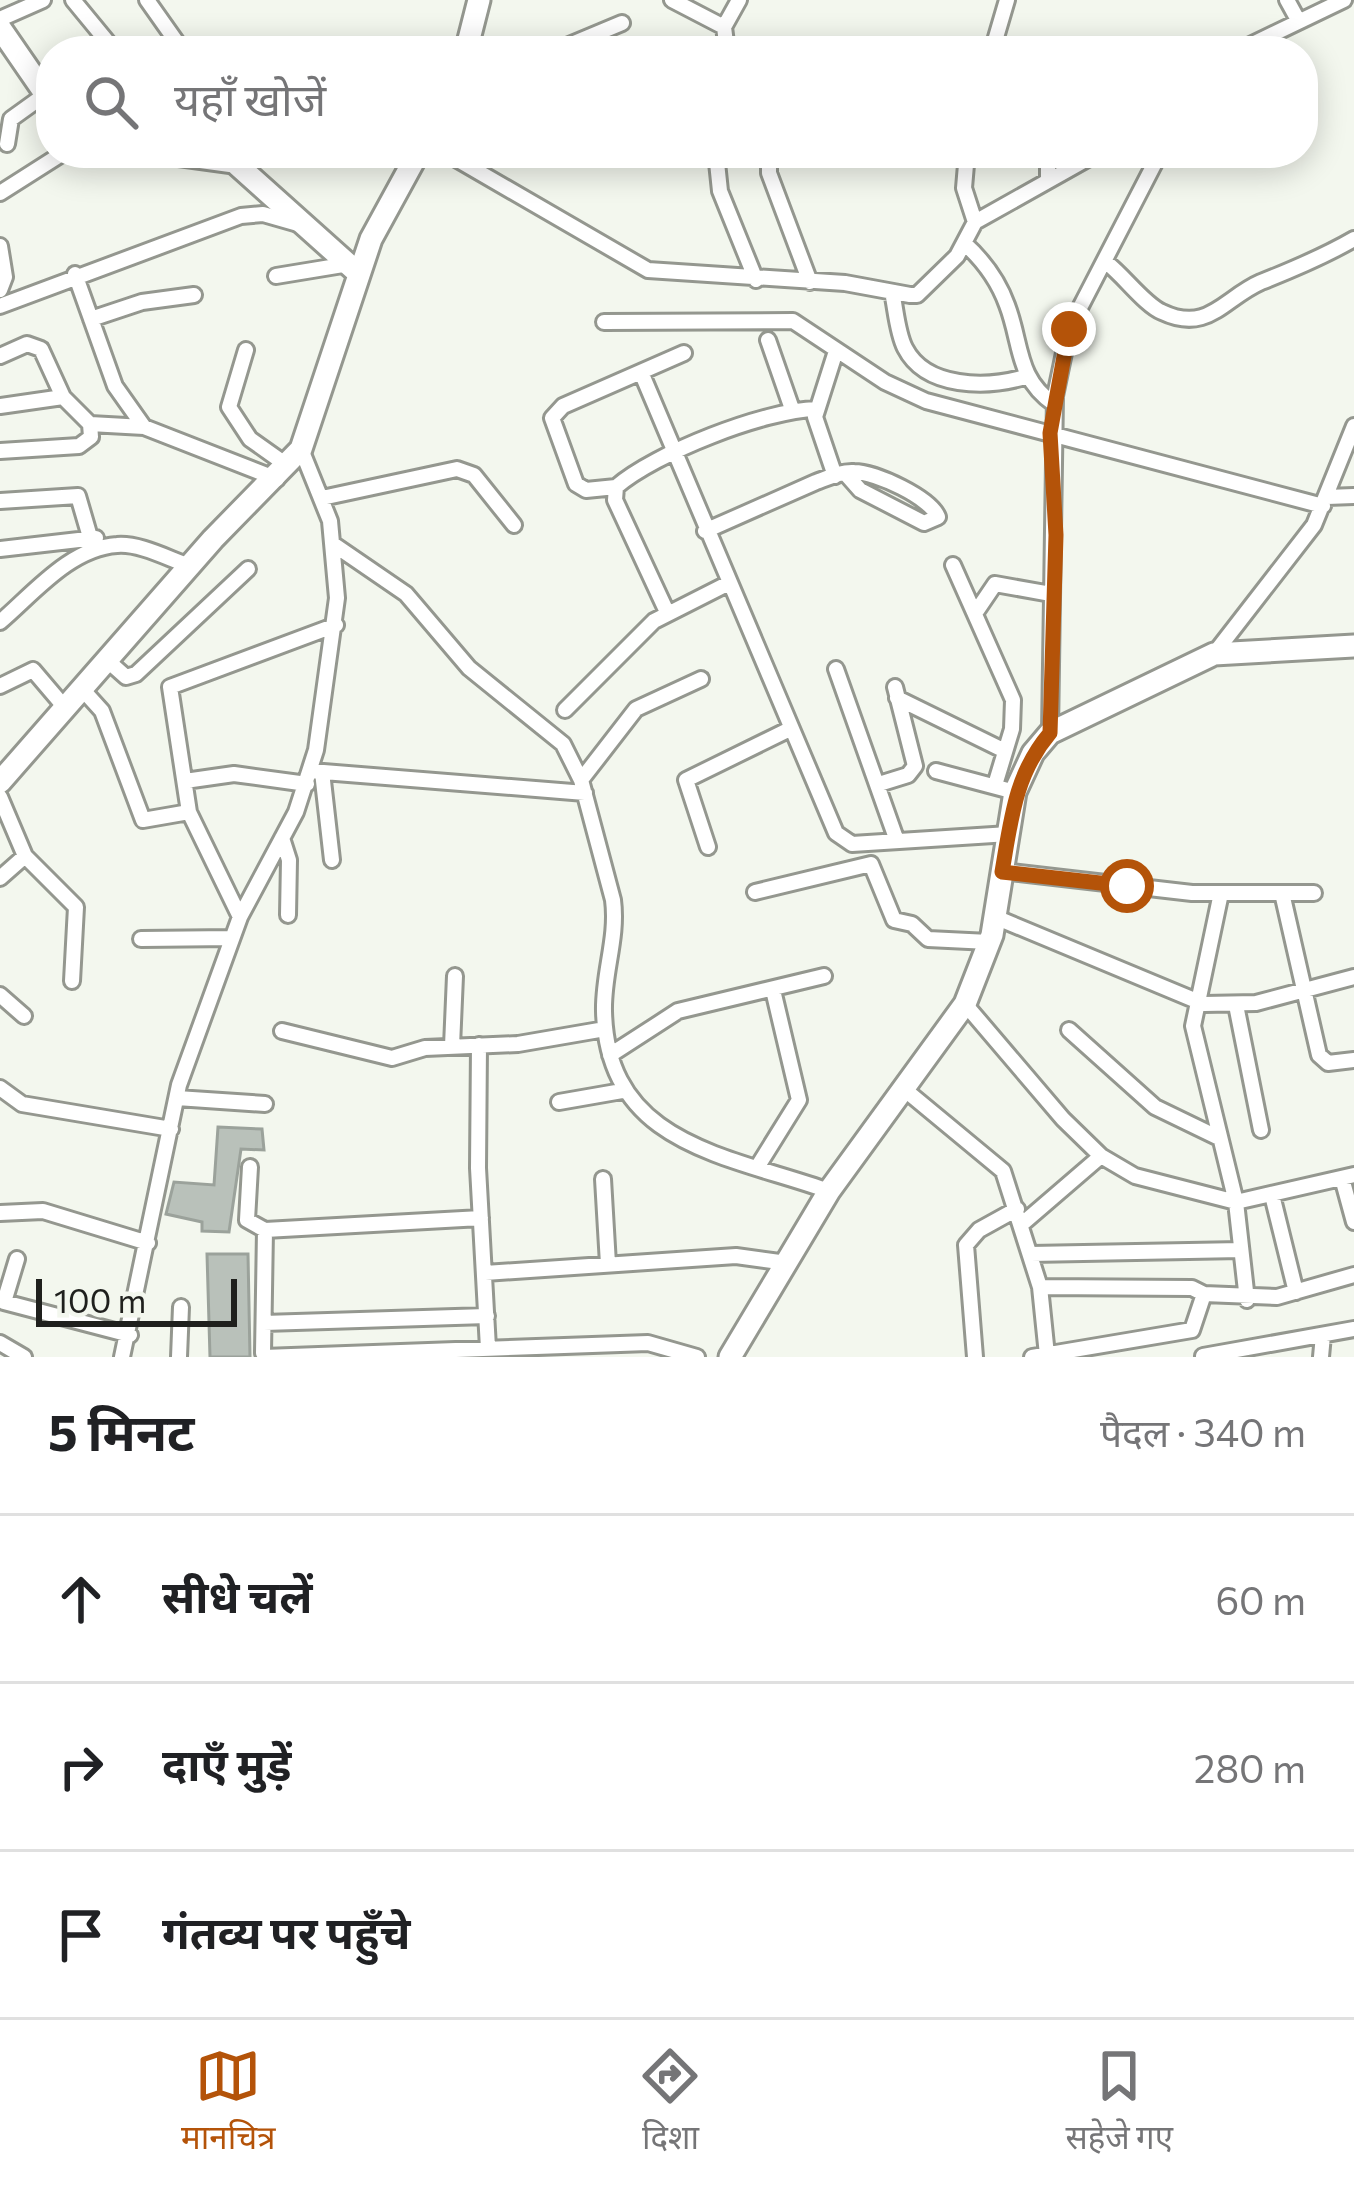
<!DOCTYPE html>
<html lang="hi">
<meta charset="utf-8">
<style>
:root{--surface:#fff;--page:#f2f2f2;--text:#202124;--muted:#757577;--line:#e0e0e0;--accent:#b45309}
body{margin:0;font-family:Commissioner,"Noto Sans Devanagari",sans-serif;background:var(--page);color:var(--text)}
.scale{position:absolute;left:36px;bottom:30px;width:201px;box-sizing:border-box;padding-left:12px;border:6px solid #1f201d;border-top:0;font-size:33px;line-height:42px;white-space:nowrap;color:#1f201d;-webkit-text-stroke:9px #f3f7ee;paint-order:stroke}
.stop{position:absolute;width:36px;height:36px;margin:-27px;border:9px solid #b45309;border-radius:50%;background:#fff}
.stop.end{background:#b45309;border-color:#fff;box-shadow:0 3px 12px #0008}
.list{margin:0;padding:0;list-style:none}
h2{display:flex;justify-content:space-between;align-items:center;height:156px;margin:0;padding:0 48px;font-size:51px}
h2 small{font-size:39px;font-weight:400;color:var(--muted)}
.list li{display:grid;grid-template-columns:78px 1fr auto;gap:36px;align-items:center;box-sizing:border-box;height:168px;padding:0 48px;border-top:3px solid var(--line)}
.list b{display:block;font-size:45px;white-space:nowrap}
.list em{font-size:39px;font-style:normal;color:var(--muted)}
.icon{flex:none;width:66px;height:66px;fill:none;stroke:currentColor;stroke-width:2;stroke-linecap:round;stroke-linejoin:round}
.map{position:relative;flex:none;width:1354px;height:1357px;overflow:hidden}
.search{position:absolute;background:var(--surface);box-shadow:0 6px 30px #0003;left:36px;right:36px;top:36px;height:132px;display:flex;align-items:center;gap:30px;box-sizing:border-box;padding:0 42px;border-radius:48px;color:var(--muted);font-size:45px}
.sheet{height:660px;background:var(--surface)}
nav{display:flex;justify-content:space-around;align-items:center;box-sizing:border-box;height:168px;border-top:3px solid var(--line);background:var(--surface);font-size:33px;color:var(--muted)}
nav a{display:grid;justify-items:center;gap:6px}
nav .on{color:var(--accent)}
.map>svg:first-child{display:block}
.building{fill:#b9c1ba;stroke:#9ba29b;stroke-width:3}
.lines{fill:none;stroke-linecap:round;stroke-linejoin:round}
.street-casing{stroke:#94978f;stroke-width:20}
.secondary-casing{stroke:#94978f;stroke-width:27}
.street{stroke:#fff;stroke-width:14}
.secondary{stroke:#fff;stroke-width:21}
.route{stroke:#b45309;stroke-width:15}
</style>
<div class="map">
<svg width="1354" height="1357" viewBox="0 0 1354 1357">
<rect width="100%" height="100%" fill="#f3f7ee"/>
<path class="building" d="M218 1127 262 1129 264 1150 241 1149 229 1232 202 1231V1222L166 1214 174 1182 214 1185Z
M207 1254H248L250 1357H210Z"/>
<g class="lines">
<defs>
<path id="street" d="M73 0 115 51
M147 0 183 51
M672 0 724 27 727 51
M1287 0 1298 20
M0 19 43 0
M724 27 739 0
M555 51 622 23
M992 51 1007 0
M1238 51 1344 0
M7 144 11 119 43 96
M446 153 648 270 845 283 910 295H917L957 256 975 222 1098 153
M716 153 720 191 756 280
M769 153V173L810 282
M967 153 964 188 975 222
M1048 153V181
M0 193 63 153
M964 243C983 260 998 280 1007 305 1022 344 1016 378 1054 404
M0 246 5 277 0 290
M1107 263C1124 276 1145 305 1162 312 1208 334 1224 298 1261 282 1294 269 1323 257 1354 239
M75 274 115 386 144 427
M276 276 349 264
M892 292C896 310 897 332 905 348 926 389 987 388 1025 377
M0 306 241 216 263 214 298 224
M91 319 142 302 194 295
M604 322 793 321 885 382 926 401 1323 506
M768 340 792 409
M246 350 229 407 250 439 288 466
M0 356 27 344 41 349 63 397 90 424 91 437 79 446 0 451
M641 372 836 833 852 844 1009 834
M0 406 63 397
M90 424 144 427 277 479
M835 476 815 417 836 351
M616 487 586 490 576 484 552 418 563 406 684 353
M1327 497 1354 496
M322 498 457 469 474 475 514 525
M0 501 78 496 90 537
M705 531 816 482C827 478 842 471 854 472 876 472 931 498 938 517L924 523 860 490 845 473
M333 544 406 594 469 668 563 744 581 780 613 900C618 938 603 973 604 1011 607 1145 727 1155 829 1191
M0 549 96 538
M953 565 1013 700 1012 729 995 785
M667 612 615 500 616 487C655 453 765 410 816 409
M976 612 995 584 1051 594
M0 622C33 594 70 548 117 545 140 543 169 559 190 566
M1214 654 1314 525 1354 426
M108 661 126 677 136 674 248 569
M836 669 897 841
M0 686 33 670 67 710
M83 690 102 711 143 820 189 812
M897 698 1005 751
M565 710 654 621 727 584
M1050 733 1055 396 1069 329 1160 153
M311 771 585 793
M936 771 1015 792
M322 772 332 860
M581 780 636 709 701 679
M185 781 234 774 307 784
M879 784 908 775 915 766 895 687
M0 797 25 856 76 907 72 981
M282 838 289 860 288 915
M708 847 686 780 790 729
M1002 871 1192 893H1314
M0 878 25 856
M755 892 871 864 894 920 912 924 928 939 989 942
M1221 893 1193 1026 1236 1202 1247 1300
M1282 893 1319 1055 1328 1063 1354 1060
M240 917 189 812 170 687 336 625
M995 917 1204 1004 1256 1003 1354 977
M141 939 232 938
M0 995 24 1016
M965 1004 1063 1119 1101 1156 1135 1176 1236 1202 1354 1175
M1236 1005 1261 1130
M1069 1030 1155 1107 1219 1138
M282 1031 392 1058 425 1048 518 1044 605 1029
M479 1045 478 1168 488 1348
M452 1046 455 976
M610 1055 678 1011 824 976
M0 1088 22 1104 171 1129
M904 1089 1003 1171 1040 1287 1047 1355
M177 1098 265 1104
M559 1102 622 1091
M758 1166 799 1100 773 990
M250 1167 247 1220 265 1230
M1342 1178 1354 1222
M603 1179 608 1264
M1272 1195 1296 1292
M0 1213 43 1211 148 1243
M1022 1224 1101 1156
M1031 1254 1241 1250
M17 1259 4 1302 130 1335
M485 1273 736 1256 787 1263
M1040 1287 1192 1288 1204 1294
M264 1323 487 1316
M0 1343 24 1357
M263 1353 265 1230 481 1218
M1203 1356 1354 1329
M122 1357 179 1085 240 917 296 812 316 750 337 598 330 521 301 449
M179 1357 181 1307
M264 1357 648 1343 697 1357
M975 1357 966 1245 979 1230 1017 1209
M1032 1357 1192 1330 1204 1294 1277 1297 1354 1275
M1321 1357 1323 1335"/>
<path id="secondary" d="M0 28 51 102
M466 51 479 0
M168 153 234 162 358 273
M0 782 213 539 301 449 371 239 418 153
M730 1357 829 1191 965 1004 992 935 1015 792 1033 753 1050 733 1214 654 1354 646"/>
</defs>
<use href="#street" class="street-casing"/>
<use href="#secondary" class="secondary-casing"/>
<use href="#street" class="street"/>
<use href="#secondary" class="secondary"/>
</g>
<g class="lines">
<path class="route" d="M1069 329 1050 433 1056 535 1050 733C1015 774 1011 820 1002 872L1127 886"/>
</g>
</svg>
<div class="scale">100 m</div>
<div class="stop" style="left:1127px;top:886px"></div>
<div class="stop end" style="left:1069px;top:329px"></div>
<div class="search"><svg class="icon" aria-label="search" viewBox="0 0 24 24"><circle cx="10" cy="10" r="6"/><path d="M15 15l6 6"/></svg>यहाँ खोजें</div>
</div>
<section class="sheet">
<h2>5 मिनट<small>पैदल · 340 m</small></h2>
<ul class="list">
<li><svg class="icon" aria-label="ahead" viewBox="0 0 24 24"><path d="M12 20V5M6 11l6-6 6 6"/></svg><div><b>सीधे चलें</b></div><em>60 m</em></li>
<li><svg class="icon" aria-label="right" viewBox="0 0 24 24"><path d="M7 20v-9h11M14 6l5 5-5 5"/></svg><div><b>दाएँ मुड़ें</b></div><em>280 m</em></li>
<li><svg class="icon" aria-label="arrive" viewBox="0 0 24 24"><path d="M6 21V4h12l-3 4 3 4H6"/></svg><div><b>गंतव्य पर पहुँचे</b></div></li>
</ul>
</section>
<nav>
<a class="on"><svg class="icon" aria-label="map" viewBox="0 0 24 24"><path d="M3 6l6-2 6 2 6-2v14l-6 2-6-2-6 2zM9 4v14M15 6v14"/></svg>मानचित्र</a>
<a><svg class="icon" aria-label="directions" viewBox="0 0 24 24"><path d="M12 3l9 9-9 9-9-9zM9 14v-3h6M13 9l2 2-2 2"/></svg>दिशा</a>
<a><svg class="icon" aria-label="saved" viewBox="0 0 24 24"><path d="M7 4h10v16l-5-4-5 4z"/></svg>सहेजे गए</a>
</nav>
